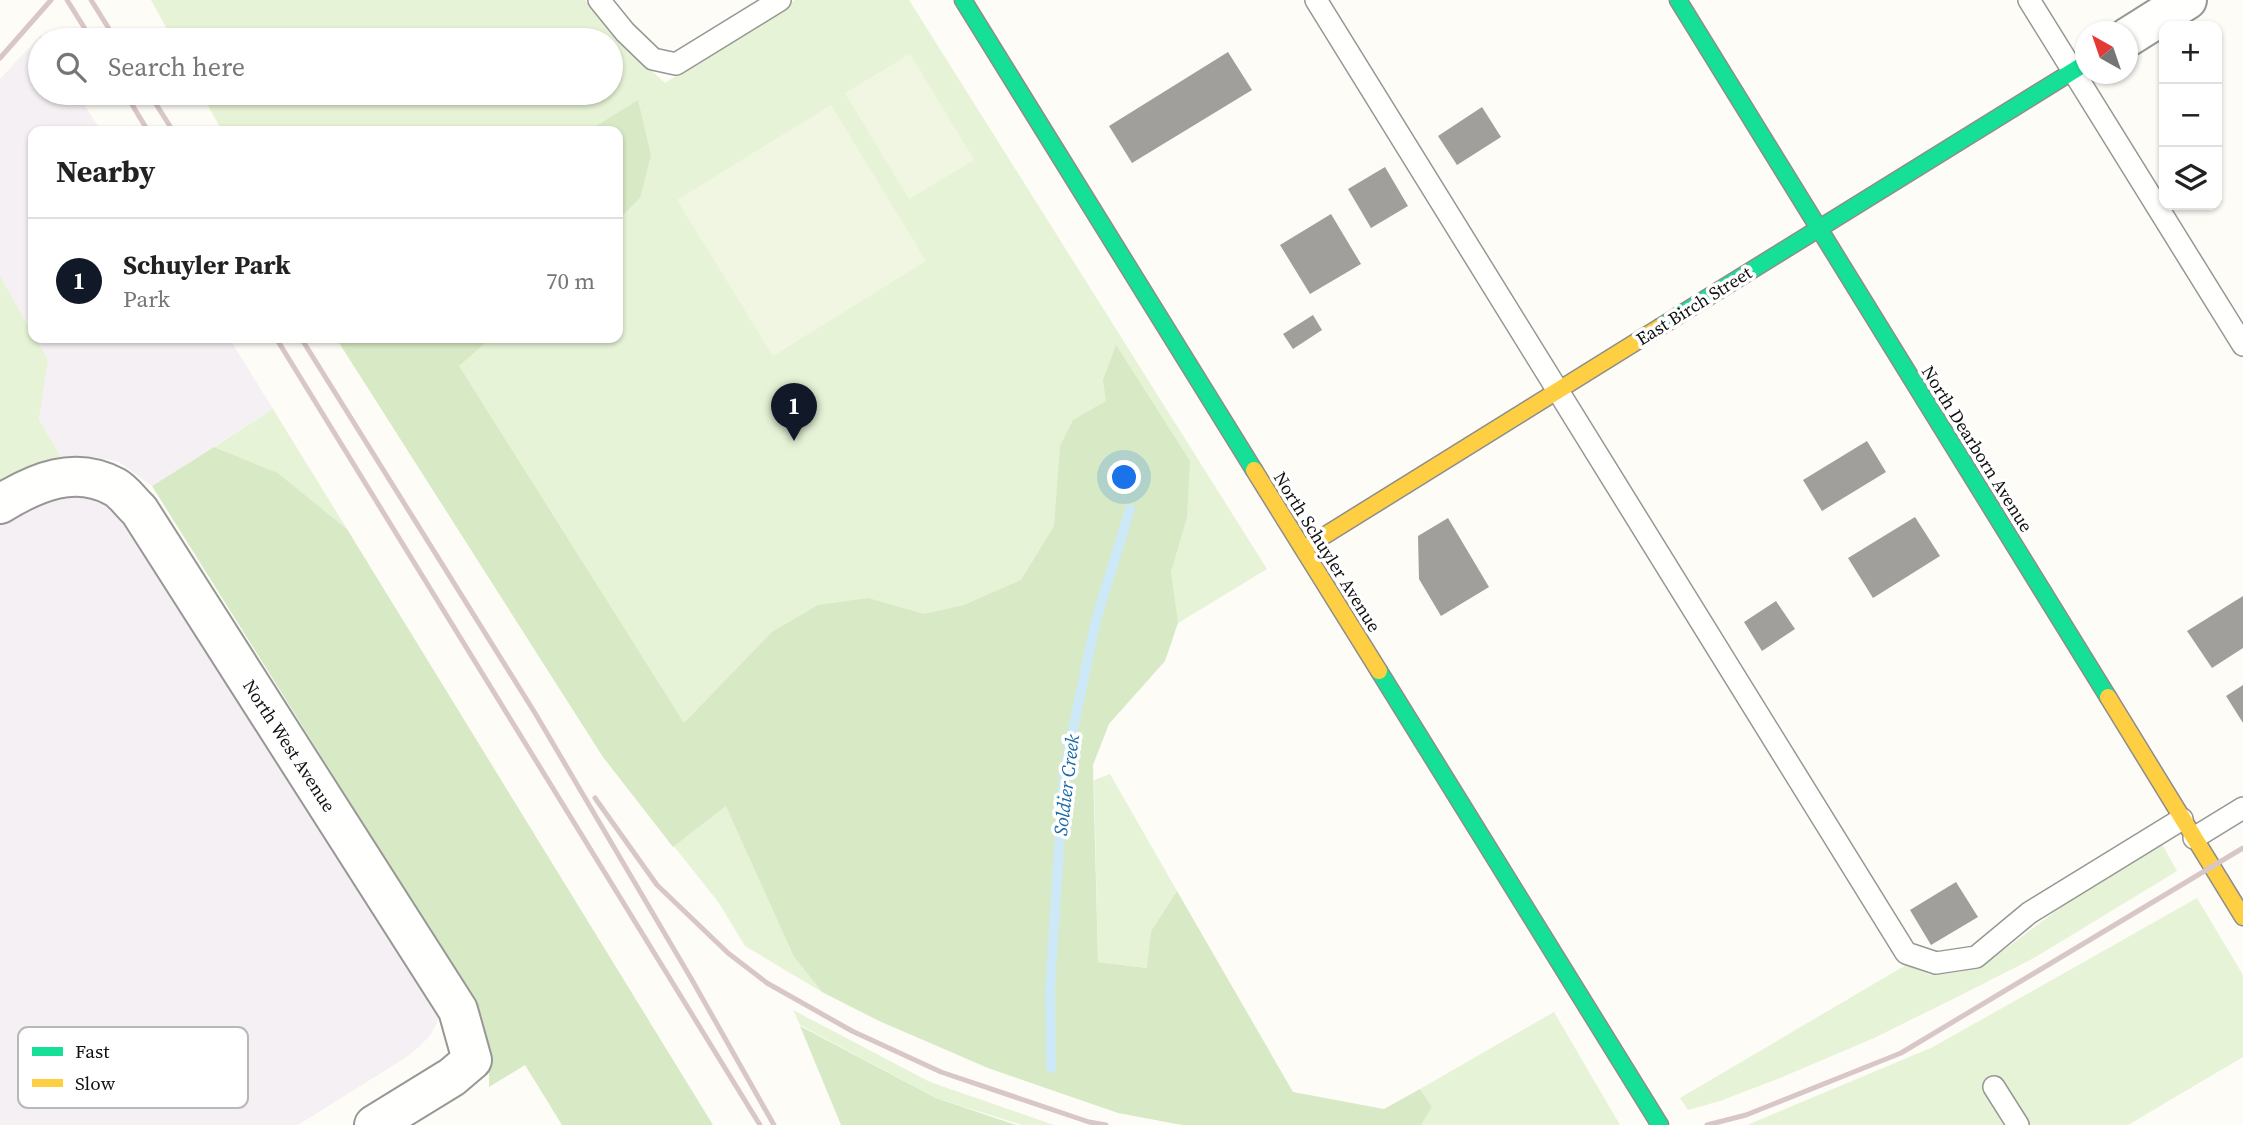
<!DOCTYPE html>
<meta charset="utf-8">
<style>
:root{--surface:#fff;--page:#f2f2f2;--text:#222;--muted:#767676;--line:#e0e0e0;--accent:#111827}
body{margin:0;font-family:"Source Serif 4",serif;background:var(--page);color:var(--text)}
.controls{position:absolute;right:21px;top:21px;display:grid;overflow:hidden;border-radius:14px;box-shadow:0 2px 5px #0004}
.controls button{width:63px;height:63px;display:grid;place-items:center;padding:0;border:0;border-bottom:2px solid var(--line);background:var(--surface);color:var(--text);font:35px sans-serif}
.compass{position:absolute;left:2075px;top:21px;width:63px;height:63px;border-radius:50%;background:var(--surface);box-shadow:0 2px 5px #0004;rotate:320deg}
.you{position:absolute;left:1125px;top:478px;width:24px;height:24px;margin:-18px;border:5px solid #fff;border-radius:50%;background:#1a73e8;box-shadow:0 0 0 10px #1a73e833}
.badge{display:grid;place-items:center;width:46px;height:46px;border-radius:50%;background:var(--accent);color:#fff;font-size:23px;font-weight:700}
.pin{position:absolute;translate:-50% -58px;filter:drop-shadow(0 2px 4px #0008)}
.pin::after{content:'';position:absolute;top:37px;width:24px;height:21px;background:inherit;clip-path:polygon(0 0,100% 0,50% 100%)}
.list{margin:0;padding:0;list-style:none}
h2{display:flex;justify-content:space-between;align-items:center;height:91px;margin:0;padding:0 28px;font-size:30px}
h2 small{font-size:23px;font-weight:400;color:var(--muted)}
.list li{display:grid;grid-template-columns:46px 1fr auto;gap:21px;align-items:center;box-sizing:border-box;height:126px;padding:0 28px;border-top:2px solid var(--line)}
.list b{display:block;font-size:26px;white-space:nowrap}
.list p{margin:0;font-size:23px;white-space:nowrap;color:var(--muted)}
.list em{font-size:23px;font-style:normal;color:var(--muted)}
.icon{flex:none;width:38px;height:38px;fill:none;stroke:currentColor;stroke-width:2;stroke-linecap:round;stroke-linejoin:round}
.map{position:relative;flex:none;width:2243px;height:1125px;overflow:hidden}
.search{position:absolute;background:var(--surface);box-shadow:0 2px 5px #0004;left:28px;top:28px;width:595px;height:77px;display:flex;align-items:center;gap:18px;box-sizing:border-box;padding:0 24px;border-radius:38px;color:var(--muted);font-size:26px}
.panel{position:absolute;background:var(--surface);box-shadow:0 2px 5px #0004;left:28px;top:126px;width:595px;height:217px;border-radius:14px}
.map>svg:first-child{display:block}
.industrial{fill:#f5f0f3}
.green{fill:#e7f3d7}
.forest{fill:#d8eac5}
.pitch{fill:#f0f6e1}
.lines{fill:none;stroke-linecap:round;stroke-linejoin:round}
.stream{stroke:#cde8f7;stroke-width:10}
.building{fill:#a19f9c}
.lane-casing{stroke:#979795;stroke-width:24}
.street-casing{stroke:#979795;stroke-width:42}
.fast-casing{stroke:#8e8d8b;stroke-width:19}
.slow-casing{stroke:#8e8d8b;stroke-width:19}
.lane{stroke:#fffffe;stroke-width:21}
.street{stroke:#fffffe;stroke-width:38}
.fast{stroke:#16e098;stroke-width:16}
.slow{stroke:#ffcf43;stroke-width:16}
.rail{stroke:#d9c6c7;stroke-width:5}
.labels{text-anchor:middle;stroke-width:7;stroke-linejoin:round;paint-order:stroke}
.street-label{font-size:18px;fill:#111;stroke:#fff}
.water-label{font-size:19px;font-style:italic;fill:#1768a6;stroke:#fff}
.key{fill:#fff;stroke:#b8b8b8;stroke-width:2}
.key-label{font-size:19px;fill:#111}
</style>
<div class="map">
<svg width="2243" height="1125" viewBox="0 0 2243 1125">
<rect width="100%" height="100%" fill="#fdfcf7"/>
<path class="industrial" d="M41 35 44 40H40V93H77L101 131H33V334L0 276V79Z
M36 338H229L273 409 152 486 119 462 89 456 61 457 39 420 48 360Z
M56 495 85 496 111 508 129 523 437 1003 439 1018 431 1034 420 1046 405 1058 298 1125H0V523L31 505Z"/>
<path class="green" d="M151 0H585L613 36 665 83 795 0H909L1267 569 759 878 794 957 822 992 745 946 719 903 603 757 336 338H618V131H222L201 93H611V40H173Z
M0 276 33 334V338H36L48 360 39 420 61 457 0 494Z
M273 409 347 529 278 473 214 447Z
M1110 774 1177 891 1151 931 1148 968 1098 962 1094 780Z
M2161 842 2177 871 2034 958 1955 998 1874 1038 1780 1078 1720 1101 1688 1110 1680 1098 1906 965 1931 975 1959 972 1984 965 2088 887Z
M2197 898 2243 975V1057L2128 1125H1747L1933 1047Z
M793 1010 930 1082 1054 1125H1022L936 1098 800 1025Z
M1554 1012 1620 1125H1421L1432 1107 1420 1089Z"/>
<path class="forest" d="M638 100 651 155 640 198 618 220V131H588Z
M336 338H491L459 366 684 723 772 632 818 605 868 598 924 614 964 605 1021 580 1054 526 1060 446 1073 420 1106 401 1103 380 1116 345 1190 461 1187 517 1171 572 1178 623 1165 661 1109 724 1093 765 1098 962 1147 968 1151 931 1177 891 1293 1092 1384 1109 1420 1089 1432 1107 1421 1125H1182L1118 1113 988 1068 879 1021 822 992 794 957 726 806 673 847 603 757Z
M214 447 278 473 347 529 713 1125H562L525 1065 489 1087V1045L479 1008 152 486Z
M800 1026 936 1098 1016 1125H841Z"/>
<path class="pitch" d="M910 54 974 160 909 199 845 93Z
M831 105 926 261 773 356 677 200Z"/>
<g class="lines">
<path class="stream" d="M1051 1068 1050 988 1064 772 1096 620 1130 509"/>
</g>
<path class="building" d="M1228 52 1252 90 1132 163 1109 126Z
M1482 107 1501 137 1457 165 1438 136Z
M1385 167 1408 206 1371 228 1348 189Z
M1331 214 1361 264 1310 294 1280 245Z
M1313 315 1322 330 1293 349 1283 334Z
M1867 441 1886 472 1822 511 1803 480Z
M1915 517 1940 556 1873 598 1848 558Z
M1448 518 1489 587 1441 616 1419 579 1418 536Z
M2243 596V648L2212 668 2187 631Z
M1776 601 1795 629 1762 651 1744 622Z
M2243 685V723L2226 696Z
M1956 882 1978 917 1931 945 1910 910Z"/>
<g class="lines">
<defs>
<path id="lane" d="M599 0 625 32 653 59 676 64 780 0
M1316 0 1906 953 1936 963 1976 957 2029 913 2182 819
M2029 0 2243 345
M2194 838 2243 808
M1994 1087 2018 1125"/>
<path id="street" d="M2128 37 2187 0
M0 504C36 482 75 465 115 487 124 492 131 503 139 510L458 1010 472 1060 452 1077 374 1125"/>
<path id="fast" d="M963 0 1254 470
M1678 0 2108 697
M1660 327 2086 63
M1379 671 1660 1125"/>
<path id="slow" d="M1254 470 1379 671
M1303 549 1660 327
M2108 697 2243 917"/>
</defs>
<use href="#lane" class="lane-casing"/>
<use href="#street" class="street-casing"/>
<use href="#fast" class="fast-casing"/>
<use href="#slow" class="slow-casing"/>
<use href="#lane" class="lane"/>
<use href="#street" class="street"/>
<use href="#fast" class="fast"/>
<use href="#slow" class="slow"/>
<path class="rail" d="M67 0 92 40
M91 0 116 40
M0 58 51 0
M125 93 148 131
M149 93 173 131
M276 338 760 1125
M301 338 535 713 692 980 774 1125
M595 798 657 885 728 953 767 983 852 1031 941 1072 1089 1122 1106 1125
M1707 1125 1746 1115 1901 1053 2243 848"/>
</g>
<g class="labels">
<g class="street-label">
<text transform="translate(1694 306) rotate(-32)" y="6">East Birch Street</text>
<text transform="translate(1977 449) rotate(58)" y="6">North Dearborn Avenue</text>
<text transform="translate(1327 552) rotate(58)" y="6">North Schuyler Avenue</text>
<text transform="translate(289 746) rotate(57)" y="6">North West Avenue</text>
</g>
<g class="water-label">
<text transform="translate(1066 785) rotate(-83)" y="7">Soldier Creek</text>
</g>
</g>
<rect x="18" y="1027" width="230" height="81" rx="10" class="key"/>
<rect x="32" y="1047" width="31" height="9" fill="#16e098"/>
<rect x="32" y="1079" width="31" height="8" fill="#ffcf43"/>
<g class="key-label">
<text x="75" y="1058">Fast</text>
<text x="75" y="1090">Slow</text>
</g>
</svg>
<div class="controls">
<button>+</button>
<button>−</button>
<button><svg class="icon" aria-label="layers" viewBox="0 0 24 24"><path d="M12 4l9 5-9 5-9-5zM3 14l9 5 9-5"/></svg></button>
</div>
<svg class="compass" viewBox="-18 -18 36 36"><path d="M0-13l5 13h-10z" fill="#e53935"/><path d="M0 13l5-13h-10z" fill="#767676"/></svg>
<div class="you"></div>
<div class="pin badge" style="left:794px;top:441px">1</div>
<div class="search"><svg class="icon" aria-label="search" viewBox="0 0 24 24"><circle cx="10" cy="10" r="6"/><path d="M15 15l6 6"/></svg>Search here</div>
<section class="panel">
<h2>Nearby<small></small></h2>
<ul class="list">
<li><span class="badge">1</span><div><b>Schuyler Park</b><p>Park</p></div><em>70 m</em></li>
</ul>
</section>
</div>
